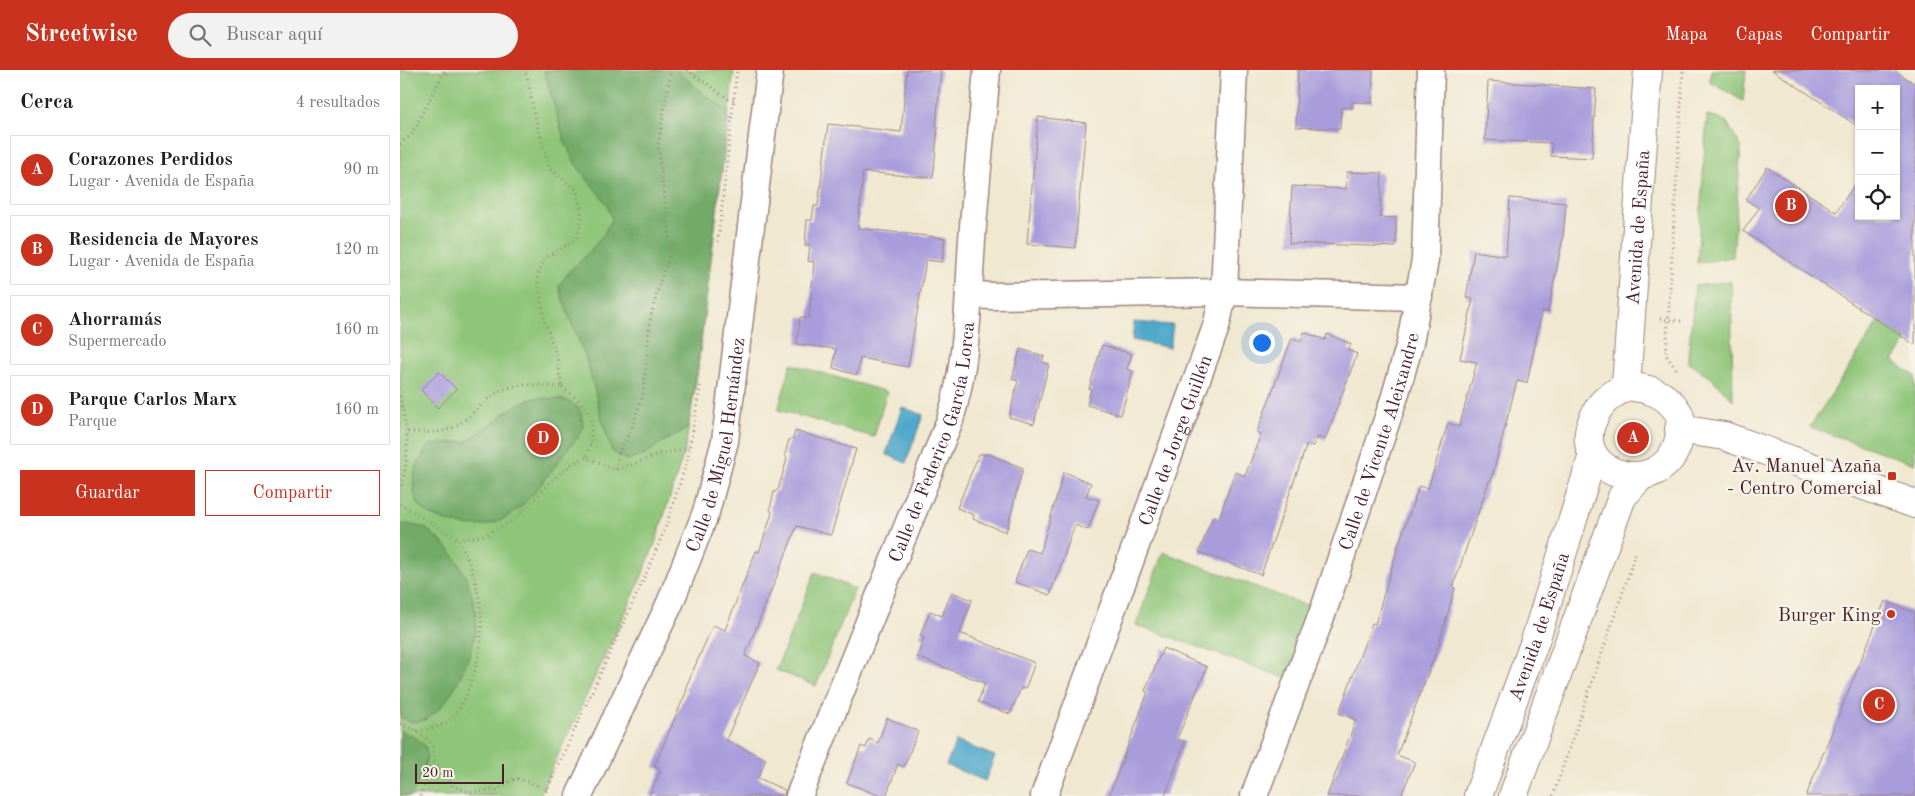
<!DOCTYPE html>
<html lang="es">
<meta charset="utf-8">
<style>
:root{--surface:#fff;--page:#f2f2f2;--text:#202124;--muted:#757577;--line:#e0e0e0;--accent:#c8321e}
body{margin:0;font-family:"Old Standard TT",serif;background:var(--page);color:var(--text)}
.controls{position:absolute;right:15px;top:15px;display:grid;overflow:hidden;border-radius:0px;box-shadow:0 1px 4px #0004}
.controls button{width:45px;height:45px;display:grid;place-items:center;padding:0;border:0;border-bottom:1px solid var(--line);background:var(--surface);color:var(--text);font:25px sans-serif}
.scale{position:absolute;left:15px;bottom:12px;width:89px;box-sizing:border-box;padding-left:5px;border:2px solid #4a1f2b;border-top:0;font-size:14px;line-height:18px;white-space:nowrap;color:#4a1f2b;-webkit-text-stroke:4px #f7f3e8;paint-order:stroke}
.you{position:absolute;left:861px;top:272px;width:18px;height:18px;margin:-12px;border:4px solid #fff;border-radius:50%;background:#1a73e8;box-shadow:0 0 0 8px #1a73e833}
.badge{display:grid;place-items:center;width:32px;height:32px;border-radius:50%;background:var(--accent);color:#fff;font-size:16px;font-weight:700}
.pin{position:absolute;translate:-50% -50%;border:2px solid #fff;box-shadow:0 1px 5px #0006}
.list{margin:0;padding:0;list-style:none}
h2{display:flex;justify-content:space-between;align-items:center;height:65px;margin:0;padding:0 20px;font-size:21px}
h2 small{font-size:16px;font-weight:400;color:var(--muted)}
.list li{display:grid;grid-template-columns:32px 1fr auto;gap:15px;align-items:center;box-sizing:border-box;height:70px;margin:0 10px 10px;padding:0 10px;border:1px solid var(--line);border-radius:0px}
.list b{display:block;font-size:19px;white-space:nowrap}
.list p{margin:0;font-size:16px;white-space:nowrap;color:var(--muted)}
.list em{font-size:16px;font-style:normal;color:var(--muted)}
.actions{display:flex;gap:10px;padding:15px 20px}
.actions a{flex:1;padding:11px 0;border:1px solid var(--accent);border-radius:0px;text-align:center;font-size:18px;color:var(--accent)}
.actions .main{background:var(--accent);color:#fff}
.icon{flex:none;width:28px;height:28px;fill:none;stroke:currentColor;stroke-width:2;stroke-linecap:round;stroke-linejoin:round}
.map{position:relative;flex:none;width:1515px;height:726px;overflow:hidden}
header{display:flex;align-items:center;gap:30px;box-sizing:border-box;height:70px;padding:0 25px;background:var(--accent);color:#fff}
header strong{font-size:24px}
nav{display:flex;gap:28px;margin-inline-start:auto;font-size:18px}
.search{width:350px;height:45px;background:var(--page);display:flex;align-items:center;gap:12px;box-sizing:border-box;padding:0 18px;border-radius:28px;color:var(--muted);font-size:19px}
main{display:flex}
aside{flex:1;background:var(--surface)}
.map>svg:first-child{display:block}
.green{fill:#8ec578;stroke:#6c7252}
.forest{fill:#72aa68;stroke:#5e644a}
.water{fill:#4ea8cb;stroke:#4c647b}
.building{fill:#a89cdb}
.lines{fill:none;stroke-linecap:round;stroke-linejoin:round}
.minor-casing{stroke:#9d847e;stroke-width:29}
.tertiary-casing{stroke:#9d847e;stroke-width:30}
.path{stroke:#9d847e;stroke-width:3;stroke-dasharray:1 4;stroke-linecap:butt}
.minor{stroke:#fff;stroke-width:26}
.tertiary{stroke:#fff;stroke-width:28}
.poi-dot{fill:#c8321e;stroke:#f7f3e8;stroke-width:2}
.labels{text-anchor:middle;stroke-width:5;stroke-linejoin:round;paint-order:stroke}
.street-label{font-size:19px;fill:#4a1f2b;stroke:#f7f3e8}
.poi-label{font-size:19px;fill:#4a1f2b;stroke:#f7f3e8;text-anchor:end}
</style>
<header>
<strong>Streetwise</strong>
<div class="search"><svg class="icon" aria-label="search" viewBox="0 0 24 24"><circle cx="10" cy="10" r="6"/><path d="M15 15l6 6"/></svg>Buscar aquí</div>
<nav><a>Mapa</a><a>Capas</a><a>Compartir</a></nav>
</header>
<main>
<aside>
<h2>Cerca<small>4 resultados</small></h2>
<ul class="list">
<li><span class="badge">A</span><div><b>Corazones Perdidos</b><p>Lugar · Avenida de España</p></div><em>90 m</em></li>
<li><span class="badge">B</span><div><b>Residencia de Mayores</b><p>Lugar · Avenida de España</p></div><em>120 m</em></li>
<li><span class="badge">C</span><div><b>Ahorramás</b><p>Supermercado</p></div><em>160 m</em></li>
<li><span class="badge">D</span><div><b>Parque Carlos Marx</b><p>Parque</p></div><em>160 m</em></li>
</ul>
<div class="actions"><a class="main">Guardar</a><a>Compartir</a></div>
</aside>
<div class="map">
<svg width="1515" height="726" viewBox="0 0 1515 726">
<rect width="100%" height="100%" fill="#f7f3e8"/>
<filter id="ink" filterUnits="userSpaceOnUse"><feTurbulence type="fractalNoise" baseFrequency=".02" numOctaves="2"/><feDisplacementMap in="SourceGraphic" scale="10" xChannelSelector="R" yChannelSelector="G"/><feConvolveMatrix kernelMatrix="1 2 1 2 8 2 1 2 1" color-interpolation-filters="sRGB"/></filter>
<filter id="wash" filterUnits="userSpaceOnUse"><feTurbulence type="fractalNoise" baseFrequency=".0096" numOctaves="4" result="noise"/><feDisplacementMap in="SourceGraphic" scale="20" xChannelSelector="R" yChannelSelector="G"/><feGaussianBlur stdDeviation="1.12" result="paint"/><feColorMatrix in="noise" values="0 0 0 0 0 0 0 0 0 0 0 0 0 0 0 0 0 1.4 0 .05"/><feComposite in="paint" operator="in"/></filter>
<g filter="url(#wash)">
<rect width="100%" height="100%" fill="#f0e8d0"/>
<path class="green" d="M0 0H334L297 305 285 379 256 471 237 518 139 726H0Z
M1311 0H1346L1343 31 1310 12Z
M1307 45 1326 51 1341 76 1333 187 1297 193Z
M1331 211 1333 330 1310 307 1288 293V287L1295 216Z
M1479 251 1507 270 1493 291 1515 306V394L1410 357Z
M391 294 487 322 474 367 378 340Z
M763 482 913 538 888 609 736 555Z
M415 502 455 519 416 616 376 600Z"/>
<path class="forest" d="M144 0H276L305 25 329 42 297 305 288 358 259 374 245 385 226 390 212 381C202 353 196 324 188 296 180 268 165 244 159 216L170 200 182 190 201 168 212 150 207 134 176 95 164 70Z
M133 328C150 329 172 325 181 343 183 348 184 357 181 362 178 368 172 374 167 380 150 402 128 436 103 449 85 459 62 457 44 450 32 446 23 443 17 431 8 413 17 389 30 375L68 371 116 335Z
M5 454C11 455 18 456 24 458 28 460 33 464 36 467 61 487 76 523 76 555 75 581 46 653 14 652 9 652 4 649 0 647V455Z
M0 661C7 664 16 667 21 672 36 684 17 712 11 726H0Z"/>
<path class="water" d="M734 252 773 255 770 278 732 270Z
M502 337 523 345 506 393 486 384Z
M556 671 595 686 585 711 546 695Z"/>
<g id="blocks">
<path class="building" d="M507 0H541L536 56 538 57 533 108 463 102 458 158 545 168 542 192 526 190 508 297 460 288 457 305 433 298 436 279 397 274 400 247 409 248 414 192 408 191 410 175H405L407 150H412L414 136H418L428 54 501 62Z
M898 0H973L972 33 952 32V38H941L940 59 896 57Z
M1372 0H1494L1515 14V275L1343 161 1359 138 1346 130 1367 97 1436 142 1459 108V146H1496V19H1459V57Z
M1088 11 1196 19 1192 88 1151 86 1152 73 1085 70Z
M638 47 686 53 675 178 627 174Z
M947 102 982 103 980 147 996 148V177L889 173 892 116 946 119Z
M1110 128 1166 133 1163 167 1148 242 1142 241 1127 313 1117 311 1091 411H1089L1053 517 1055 518 1038 577 997 685 1015 692 1001 726H927L956 650 939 643 972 553 975 554 998 476 1019 416 1028 419 1048 353 1059 357 1077 292 1060 289 1073 229 1066 228 1074 181 1106 186Z
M904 262 925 270 927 264 951 274 948 280 957 284 925 370 918 367 913 376 907 374 861 505 799 482 813 446 819 448 835 402 845 406 861 364 857 362 892 268 901 271Z
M702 275 732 284 727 299 733 301 721 345 687 335 691 319H689Z
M620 279 644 286 642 292 649 294 634 354 609 347 618 311 612 309Z
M39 302 56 319 38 338 21 320Z
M395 361 456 379 431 465 397 456 345 586 360 593 326 670 366 689 358 708 385 720 384 726H249L261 700 254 697 287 620 285 619 313 555 325 560 356 481 359 482 372 443 370 439 374 422 378 420 387 389 385 384 389 370 393 368Z
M579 384H588L623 398 606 462 573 449 574 445 557 438Z
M664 402 691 413 686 426 699 430 688 460 675 455 650 525 615 512 627 479 640 483Z
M552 522 572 530 560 563 635 593 625 619 621 618 610 644 578 632 585 613 517 587 524 568 520 566 530 541 542 546Z
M1485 531 1515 543V726H1406Z
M763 578 807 597 777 669 785 672 765 726H709L748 622 745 621Z
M487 648 518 661 504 697 498 694 486 726H481L447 713 461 676 466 678 469 669 478 673Z"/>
</g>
</g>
<g filter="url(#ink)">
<use href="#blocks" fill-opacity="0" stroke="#9d847e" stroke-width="1"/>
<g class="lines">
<defs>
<g id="minor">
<path d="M569 225 593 226 824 222 1019 227"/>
<path id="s1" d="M179 726 270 533 306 442 325 371 370 0"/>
<path id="s2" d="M399 726 550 350C568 291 568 231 572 170 576 113 582 57 587 0"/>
<path id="s3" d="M644 726 816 257 824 222 834 0"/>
<path id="s4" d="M854 726 924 539 995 326 1010 273 1025 190 1031 0"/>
</g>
<g id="tertiary">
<path id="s5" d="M1226 316 1248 0"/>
<path d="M1226 316C1248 318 1266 323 1278 342 1283 350 1280 368 1277 376 1256 430 1174 404 1191 354 1195 344 1199 335 1207 329 1213 324 1220 320 1226 316Z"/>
<path d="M1279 359 1324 366 1515 434"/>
<path id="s6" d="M1078 726 1135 571 1193 385"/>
<path d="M1113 726 1222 427 1241 406"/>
</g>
</defs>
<use href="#minor" class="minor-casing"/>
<use href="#tertiary" class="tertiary-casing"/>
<path class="path" d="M287 0 330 30H334
M0 74 11 65 45 0
M318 172 337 0
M1260 249 1282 251
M1276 299 1266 285 1283 0
M162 317C193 340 196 348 187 387
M0 326C8 362 11 383 0 419
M8 362C22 362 37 364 51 358 74 349 85 323 111 317 127 313 146 316 162 317L157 287 145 252 137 207 144 189 176 169 181 152V139L176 120 150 99 134 44 127 5 124 0
M216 399 219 381 231 360 243 325 250 250 259 215 271 182 258 75 271 0
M0 434 59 470
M0 654 17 661 28 670 33 678 34 689 41 701 53 716 70 722 96 720 116 708 148 719
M17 661C28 659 40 657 49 651 59 643 65 629 69 618 89 565 84 520 59 470L87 464 114 450 153 409 172 394 187 387 216 400 260 384 289 378
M20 726 34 689
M144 726 242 513 265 459 287 391 301 312
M1153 726 1230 501 1235 481"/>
<use href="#minor" class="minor"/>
<use href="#tertiary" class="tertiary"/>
</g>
</g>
<g class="poi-dot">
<rect x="1487" y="401" width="10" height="10" rx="2.5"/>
<circle cx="1491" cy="544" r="5"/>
</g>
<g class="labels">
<g class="street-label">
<text dy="7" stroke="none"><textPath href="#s5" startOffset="159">Avenida de España</textPath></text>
<text dy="7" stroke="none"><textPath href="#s3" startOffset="379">Calle de Jorge Guillén</textPath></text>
<text dy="7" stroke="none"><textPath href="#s4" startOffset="376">Calle de Vicente Aleixandre</textPath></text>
<text dy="7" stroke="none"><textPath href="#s2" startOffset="379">Calle de Federico García Lorca</textPath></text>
<text dy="7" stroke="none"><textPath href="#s1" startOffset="379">Calle de Miguel Hernández</textPath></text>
<text dy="7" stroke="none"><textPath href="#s6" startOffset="180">Avenida de España</textPath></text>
</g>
<g class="poi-label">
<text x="1482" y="402">Av. Manuel Azaña<tspan x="1482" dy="22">- Centro Comercial</tspan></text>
<text x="1481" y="551">Burger King</text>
</g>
</g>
</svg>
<div class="controls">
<button>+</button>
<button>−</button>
<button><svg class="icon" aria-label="locate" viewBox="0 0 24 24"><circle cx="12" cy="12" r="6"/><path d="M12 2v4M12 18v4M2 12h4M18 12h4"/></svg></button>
</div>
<div class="scale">20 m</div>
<div class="you"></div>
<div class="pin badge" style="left:1233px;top:368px">A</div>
<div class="pin badge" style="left:1391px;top:136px">B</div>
<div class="pin badge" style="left:1479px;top:635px">C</div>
<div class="pin badge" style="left:143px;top:369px">D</div>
</div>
</main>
